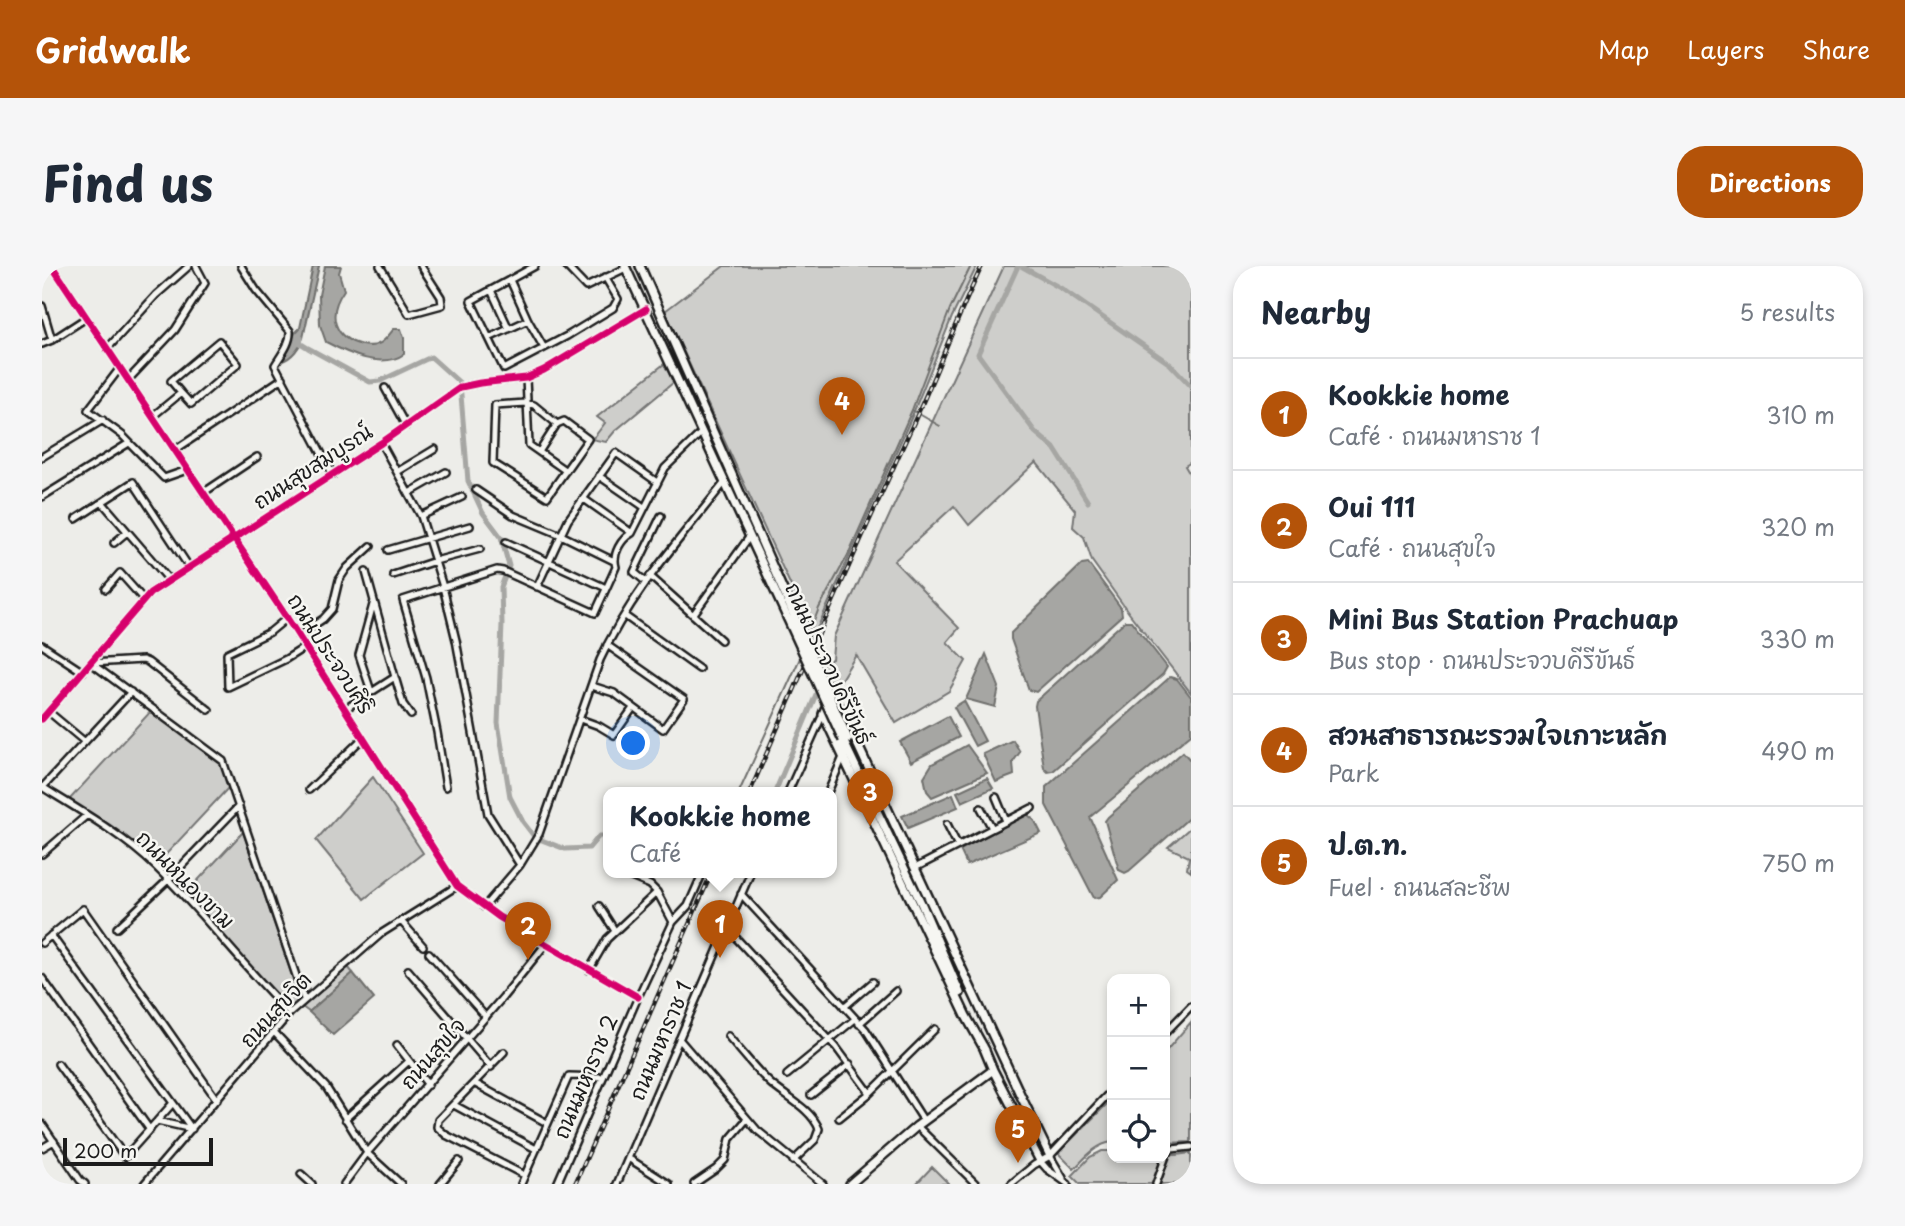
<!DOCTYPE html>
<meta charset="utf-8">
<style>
:root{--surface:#fff;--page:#f6f6f7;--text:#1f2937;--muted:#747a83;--line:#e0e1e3;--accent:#b45309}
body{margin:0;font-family:"Playpen Sans","Playpen Sans Thai",sans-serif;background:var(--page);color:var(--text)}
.controls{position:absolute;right:21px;bottom:21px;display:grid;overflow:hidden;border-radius:14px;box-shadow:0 4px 10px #0003}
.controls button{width:63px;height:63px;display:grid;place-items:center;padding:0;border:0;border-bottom:2px solid var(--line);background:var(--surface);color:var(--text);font:35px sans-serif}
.scale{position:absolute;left:21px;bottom:18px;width:150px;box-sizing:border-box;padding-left:7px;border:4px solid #1c1c1c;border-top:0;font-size:19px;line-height:24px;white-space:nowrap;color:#1c1c1c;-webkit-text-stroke:5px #f6f6f2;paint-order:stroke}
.you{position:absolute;left:592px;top:478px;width:24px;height:24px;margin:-18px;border:5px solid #fff;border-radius:50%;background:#1a73e8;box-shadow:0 0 0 10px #1a73e833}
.badge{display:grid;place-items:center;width:46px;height:46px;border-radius:50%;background:var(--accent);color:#fff;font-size:23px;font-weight:700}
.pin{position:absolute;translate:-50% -58px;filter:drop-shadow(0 2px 4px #0008)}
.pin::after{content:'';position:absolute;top:37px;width:24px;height:21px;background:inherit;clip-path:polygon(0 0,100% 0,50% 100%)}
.popup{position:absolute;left:561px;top:521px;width:234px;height:91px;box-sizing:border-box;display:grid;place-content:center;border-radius:14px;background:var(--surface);filter:drop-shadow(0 2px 5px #0005);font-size:23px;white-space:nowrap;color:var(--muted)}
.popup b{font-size:26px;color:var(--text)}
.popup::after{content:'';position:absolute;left:50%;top:100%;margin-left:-14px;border:14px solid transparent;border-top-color:var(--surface)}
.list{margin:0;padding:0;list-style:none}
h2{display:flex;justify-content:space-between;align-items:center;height:91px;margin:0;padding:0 28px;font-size:30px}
h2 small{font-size:23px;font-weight:400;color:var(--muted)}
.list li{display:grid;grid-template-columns:46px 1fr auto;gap:21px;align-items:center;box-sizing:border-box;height:112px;padding:0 28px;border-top:2px solid var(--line)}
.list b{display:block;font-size:26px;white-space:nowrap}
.list p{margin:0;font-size:23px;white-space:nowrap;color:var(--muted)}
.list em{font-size:23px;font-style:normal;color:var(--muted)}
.icon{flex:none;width:38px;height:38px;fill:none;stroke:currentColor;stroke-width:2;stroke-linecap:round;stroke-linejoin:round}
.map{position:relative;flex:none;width:1149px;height:918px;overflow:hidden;border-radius:28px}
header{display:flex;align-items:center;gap:42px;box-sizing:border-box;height:98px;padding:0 35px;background:var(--accent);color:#fff}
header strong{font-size:33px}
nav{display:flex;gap:38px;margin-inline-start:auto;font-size:24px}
.intro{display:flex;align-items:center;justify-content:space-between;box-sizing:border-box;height:168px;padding:0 42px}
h1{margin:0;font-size:49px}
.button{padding:18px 32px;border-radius:28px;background:var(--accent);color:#fff;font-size:24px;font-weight:700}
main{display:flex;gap:42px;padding:0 42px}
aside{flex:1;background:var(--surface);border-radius:28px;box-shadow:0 4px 10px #0003}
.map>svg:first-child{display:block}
.green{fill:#cececb;stroke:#757574;stroke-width:2}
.water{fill:#a6a6a3;stroke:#6f6f6d;stroke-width:2}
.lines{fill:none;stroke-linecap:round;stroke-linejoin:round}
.stream{stroke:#6f6f6d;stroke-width:2}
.canal{stroke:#a6a6a3;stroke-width:5}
.minor-casing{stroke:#1c1c1c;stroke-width:10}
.major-casing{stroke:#1c1c1c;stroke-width:12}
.minor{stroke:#f6f6f2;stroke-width:5}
.major{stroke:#f6f6f2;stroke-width:7}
.rail-casing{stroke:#1c1c1c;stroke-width:4.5}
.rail{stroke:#f6f6f2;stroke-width:2;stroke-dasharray:5;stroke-linecap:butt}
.major-bridge-casing{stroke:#1c1c1c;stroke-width:12;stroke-linecap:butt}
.major-bridge{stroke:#f6f6f2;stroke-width:7}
.cycleway-casing{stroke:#f6f6f2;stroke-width:11}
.cycleway{stroke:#d6006c;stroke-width:7}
.labels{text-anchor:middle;stroke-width:5;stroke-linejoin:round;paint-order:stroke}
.street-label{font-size:21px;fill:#1c1c1c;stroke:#f6f6f2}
</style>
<header>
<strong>Gridwalk</strong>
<nav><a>Map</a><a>Layers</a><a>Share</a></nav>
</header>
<div class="intro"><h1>Find us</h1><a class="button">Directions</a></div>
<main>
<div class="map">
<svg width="1149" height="918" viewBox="0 0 1149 918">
<rect width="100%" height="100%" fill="#edede9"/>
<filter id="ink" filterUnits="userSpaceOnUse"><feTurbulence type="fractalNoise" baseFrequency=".0143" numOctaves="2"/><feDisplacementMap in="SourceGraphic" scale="14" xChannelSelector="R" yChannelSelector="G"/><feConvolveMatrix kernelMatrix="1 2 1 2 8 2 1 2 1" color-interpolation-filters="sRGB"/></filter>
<g filter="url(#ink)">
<path class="green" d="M682 0H935L910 51 870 150 771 372 764 353 623 45Z
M962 0H1149V196L1143 200 1149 210V427L1087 347 1050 295 1042 271 1031 261 1033 244 994 196 927 259 912 240 852 295 917 362 905 376 924 395 907 425 854 457 814 389 792 425 779 398 790 393 792 370Z
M622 98 632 116 573 165 564 176 549 173 553 170 563 157 555 151Z
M110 444 179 496 188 520 116 597 50 548 27 534Z
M331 511 381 587 322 633 274 574Z
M1149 561V606L1145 603 1147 591 1126 581Z
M201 566 258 733 248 743 223 720 145 626Z
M306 701 311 707 267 746 260 741Z
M1149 756V876L1123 877V786Z
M1070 833V876C1054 878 1043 892 1032 903L1016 887Z
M1060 885H1070V892H1123V889H1134L1149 887V918H1038L1030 910 1048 891Z
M890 901 907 918H874Z"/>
<path class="water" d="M271 0H277L261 72C258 81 250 92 240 95L253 67 258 62Z
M283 0H299L297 7 302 24C285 48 291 72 320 79 326 80 331 81 336 78 343 76 347 68 352 63H359L362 72V88C340 104 305 87 284 76L278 59 277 29Z
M1046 297 1079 342 1080 349 994 426 987 424 969 373V367L1040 298Z
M1083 355H1089L1125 401 1121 408 1011 505 1006 506 1002 502 993 440 994 435Z
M944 388 957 421 953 441 924 433Z
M1128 411 1135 413 1149 431V468L1048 551 1076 614 1058 631 1052 632 1004 539V521Z
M922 435 943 475 933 480 912 441Z
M906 450 917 471 869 496 858 476Z
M971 474 978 486 971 496 972 509 954 516 941 488Z
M925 479 945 507 890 531 885 525 882 511 890 498Z
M1141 486 1149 495V550L1087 605 1083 607 1077 604 1063 555 1066 551Z
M945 512 951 522 920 536 915 526Z
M911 528 916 541 866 562 860 550Z
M985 548 993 555 999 567 925 599 918 584Z
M311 707 332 733 291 769 267 746Z"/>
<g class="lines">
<path class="stream" d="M870 144 908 43 929 0
M766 371 777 342 806 289 870 144 898 160
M697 526 759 390"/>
<path class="canal" d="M976 0 936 88 993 166 1012 182 1046 236
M979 0 1020 23 1128 98 1149 120
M259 72 258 77 266 82 328 116 338 115 389 91 418 117 426 215 441 247 459 271 467 300 459 321 460 358 456 457 468 531 481 556 491 569 497 573 523 583 547 582 557 570H566
M733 526 783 407
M654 606H657"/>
<defs>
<path id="minor" d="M10 0 245 352 415 620 457 651 596 731
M199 0 214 24 248 65C249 77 239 89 233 99L291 209
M338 0 367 48 400 39 399 31 379 0
M493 0 429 35 462 103 525 70 571 42 576 33 563 11
M524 0 544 21 584 2
M468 14 486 54 502 82
M449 24 467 63
M0 40 10 74
M447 72 486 54
M0 78 10 74 44 52
M65 83 114 29 147 0
M78 102 46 144 80 169 122 212 145 204
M484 112 487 179 524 205
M86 114 133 64 163 17 154 0
M343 122 364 160
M484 137 492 139 515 158 522 155 546 173 505 231 451 197 453 139Z
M111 150 139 127 149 138 196 98 177 75 129 115 139 127
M339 177 379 250 401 321 414 374 446 548 478 599
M133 184 241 112
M497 186 515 158
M0 191 61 154
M355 206 393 183
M557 210 602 241
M434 224 471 249 519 269 572 295
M161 227 215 191
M367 227 404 206
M0 231 87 177
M542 233 590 267 623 202 660 166
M60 236 127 314
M379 250 420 231
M34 253 91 216 147 301
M464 276 564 322
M72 277 85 266
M346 284 428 260
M351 309 393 295 438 283
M608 310 679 374
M604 316 592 306 619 250
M495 321 526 254 574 187 615 216
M64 323 78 307 102 334
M651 349 708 270
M583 350 657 403
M245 352 228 366 185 387 186 421 244 393 263 381
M256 370 281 353 290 343 297 314 305 302 329 280
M0 379 41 406
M49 397 181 495 262 733
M49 397 101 394 106 396 167 444
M353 411 361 438 369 449
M550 420 572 427 621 463 642 433 565 379
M329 425 317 389 332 335
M303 443 353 411 324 306
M7 446 43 476
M0 453 108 327 339 177 419 121 438 117 484 112 502 104 604 43
M538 453 557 460 572 469 591 442
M0 521C39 545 81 569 114 601 161 647 201 700 248 747
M1 521 89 426
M404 521 395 466 384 412 361 334 455 304 461 305 553 347 574 301C570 288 579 273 590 267
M267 524 321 472
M746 526 781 448
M786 526 801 491
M954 531 964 555
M939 542 950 562
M905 558 916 580
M0 588 45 549
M873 602 990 542
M577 606 608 619 615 626 631 656
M699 628 824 764 882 855
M557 640 573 665
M442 641 478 599 497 568 558 394C588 328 638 273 683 216
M359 655 381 680
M75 662 126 614 197 540
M685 662 794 781 828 827
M9 669 150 863
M0 677 41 643 175 834
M387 687 444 751
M366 704 449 801
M547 704 565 673 615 626
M0 712 108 864
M802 741 831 716
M817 758 854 725
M232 766 284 821 325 887 359 918
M1123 767 1149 740
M686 770C700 786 713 803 728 817 743 831 769 842 777 863L773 874 751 895
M637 773 715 864 781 918
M355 779 386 819
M462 786 396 854 395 861 404 869 482 909
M16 798 83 891 131 837
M745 809 813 753
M432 817 505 857
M769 829 808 798
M412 839 494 883
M797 852 828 827 893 763
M303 853 367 795
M115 855 150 863
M0 858 38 914 43 918
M875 860 934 918
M0 882 12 875
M1008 890 1021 912
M586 892 627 918
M998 895 1005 903 1026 918
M259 908 270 918
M102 918 248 747 340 667 415 620
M302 918 325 887 461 731 503 679
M398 918 417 895
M479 918 527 810 561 811
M515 918 596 731 631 656 646 640 661 606
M575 918 709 606
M652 918 674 903 683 894 688 873 705 853
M969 918 992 899 1008 890 1070 824
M1114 918 1125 887 1130 883 1149 881"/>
<path id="major" d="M583 0 745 351
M598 0 751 347
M801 474 880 639 918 727
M941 780 951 804 998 895
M943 784 924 750 781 448 783 443 791 438 797 440 806 458 978 828
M977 826 1008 890
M808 918 875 860 951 804"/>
</defs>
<use href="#minor" class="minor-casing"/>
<use href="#major" class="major-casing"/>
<use href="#minor" class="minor"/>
<use href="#major" class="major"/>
<defs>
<path id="rail" d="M708 526C761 402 816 279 872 156 896 104 915 51 940 0
M533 918 670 606"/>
</defs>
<use href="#rail" class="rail-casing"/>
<use href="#rail" class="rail"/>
<defs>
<path id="major-bridge" d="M751 347 806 473
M745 351 801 474"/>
</defs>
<use href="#major-bridge" class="major-bridge-casing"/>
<use href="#major-bridge" class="major-bridge"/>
<defs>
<path id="cycleway" d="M10 0 245 352 415 620 457 651 596 731
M0 453 108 327 339 177 419 121 438 117 484 112 502 104 604 43"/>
</defs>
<use href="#cycleway" class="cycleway-casing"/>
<use href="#cycleway" class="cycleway"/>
</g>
</g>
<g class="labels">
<g class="street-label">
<text transform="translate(271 201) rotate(-33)" y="7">ถนนสุขสมบูรณ์</text>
<text transform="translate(288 388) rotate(57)" y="7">ถนนประจวบศิริ</text>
<text transform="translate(786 398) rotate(65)" y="7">ถนนประจวบคีรีขันธ์</text>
<text transform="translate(143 614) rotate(45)" y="7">ถนนหนองขาม</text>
<text transform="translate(234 744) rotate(-47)" y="7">ถนนสุขจิต</text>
<text transform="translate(619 775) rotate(-67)" y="7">ถนนมหาราช 1</text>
<text transform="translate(391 788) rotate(-49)" y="7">ถนนสุขใจ</text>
<text transform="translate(544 811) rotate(-67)" y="7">ถนนมหาราช 2</text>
</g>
</g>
</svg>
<div class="controls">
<button>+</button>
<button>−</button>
<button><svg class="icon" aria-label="locate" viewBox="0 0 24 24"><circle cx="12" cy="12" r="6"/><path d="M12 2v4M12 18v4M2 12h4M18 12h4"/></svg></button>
</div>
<div class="scale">200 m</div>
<div class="you"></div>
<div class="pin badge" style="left:678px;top:692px">1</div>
<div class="popup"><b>Kookkie home</b>Café</div>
<div class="pin badge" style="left:486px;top:694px">2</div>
<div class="pin badge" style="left:828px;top:560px">3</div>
<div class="pin badge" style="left:800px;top:169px">4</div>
<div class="pin badge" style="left:976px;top:897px">5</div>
</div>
<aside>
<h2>Nearby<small>5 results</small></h2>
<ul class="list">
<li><span class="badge">1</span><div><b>Kookkie home</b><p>Café · ถนนมหาราช 1</p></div><em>310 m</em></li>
<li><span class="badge">2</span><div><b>Oui 111</b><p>Café · ถนนสุขใจ</p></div><em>320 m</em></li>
<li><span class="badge">3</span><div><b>Mini Bus Station Prachuap</b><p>Bus stop · ถนนประจวบคีรีขันธ์</p></div><em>330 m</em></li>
<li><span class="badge">4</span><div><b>สวนสาธารณะรวมใจเกาะหลัก</b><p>Park</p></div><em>490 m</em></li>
<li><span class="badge">5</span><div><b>ป.ต.ท.</b><p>Fuel · ถนนสละชีพ</p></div><em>750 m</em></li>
</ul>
</aside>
</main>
